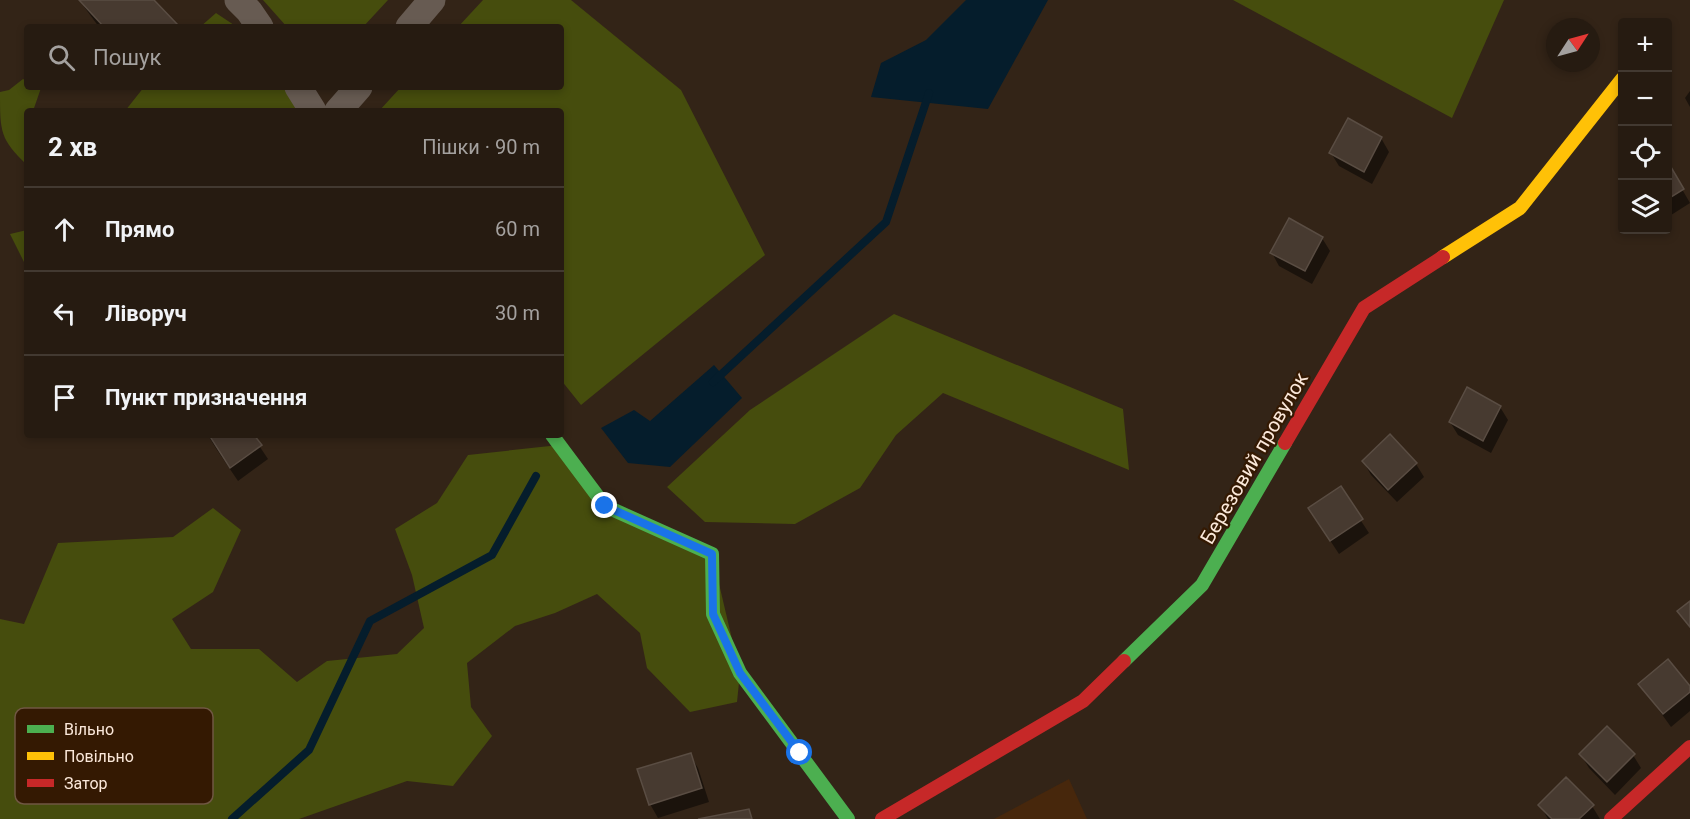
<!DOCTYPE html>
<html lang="uk">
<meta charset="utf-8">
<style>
:root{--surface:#261b11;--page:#2e241a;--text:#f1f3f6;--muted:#a4a19f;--line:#423931}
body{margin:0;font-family:Roboto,sans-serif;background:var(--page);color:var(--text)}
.controls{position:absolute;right:18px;top:18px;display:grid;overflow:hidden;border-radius:6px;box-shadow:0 3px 9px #0003}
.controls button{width:54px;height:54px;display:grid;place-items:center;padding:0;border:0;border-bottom:2px solid var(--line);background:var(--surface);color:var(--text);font:30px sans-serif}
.compass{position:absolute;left:1546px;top:18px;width:54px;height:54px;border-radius:50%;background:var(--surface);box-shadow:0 3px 9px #0003;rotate:54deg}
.stop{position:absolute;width:18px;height:18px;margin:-14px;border:4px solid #1a73e8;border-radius:50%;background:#fff}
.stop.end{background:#1a73e8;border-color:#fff;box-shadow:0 2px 6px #0008}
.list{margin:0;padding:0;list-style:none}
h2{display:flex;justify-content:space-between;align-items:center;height:78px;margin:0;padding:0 24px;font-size:26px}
h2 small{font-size:20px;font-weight:400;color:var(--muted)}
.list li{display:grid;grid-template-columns:39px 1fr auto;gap:18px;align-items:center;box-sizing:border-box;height:84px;padding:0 24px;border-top:2px solid var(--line)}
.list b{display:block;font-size:22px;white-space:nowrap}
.list em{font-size:20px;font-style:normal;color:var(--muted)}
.icon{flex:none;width:33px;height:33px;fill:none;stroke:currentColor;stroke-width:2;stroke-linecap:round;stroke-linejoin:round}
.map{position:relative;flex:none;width:1690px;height:819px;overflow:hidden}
.search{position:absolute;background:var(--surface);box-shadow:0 3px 9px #0003;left:24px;top:24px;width:540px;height:66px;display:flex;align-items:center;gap:15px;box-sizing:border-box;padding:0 21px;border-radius:6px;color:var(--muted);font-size:22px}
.panel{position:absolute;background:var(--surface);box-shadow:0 3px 9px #0003;left:24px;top:108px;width:540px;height:330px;border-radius:6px}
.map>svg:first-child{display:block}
.built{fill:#47270c}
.green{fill:#464d0d}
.water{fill:#051d2c}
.shadow{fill:#0007}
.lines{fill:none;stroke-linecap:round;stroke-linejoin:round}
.stream{stroke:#051d2c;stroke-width:8}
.building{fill:#473a30;stroke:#5a4d43;stroke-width:1.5}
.street{stroke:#675b52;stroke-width:27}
.fast{stroke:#4caf50;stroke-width:14}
.slow{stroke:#ffc107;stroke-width:14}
.jam{stroke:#c62828;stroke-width:14}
.route{stroke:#1a73e8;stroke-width:8}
.labels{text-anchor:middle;stroke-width:4.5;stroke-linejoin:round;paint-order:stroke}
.street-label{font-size:20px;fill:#fbe8da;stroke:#341902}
.key{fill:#341902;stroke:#705743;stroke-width:1.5}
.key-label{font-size:16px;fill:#fbe8da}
</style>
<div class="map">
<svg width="1690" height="819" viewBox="0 0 1690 819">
<rect width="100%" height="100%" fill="#332417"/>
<path class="built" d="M1069 779 1087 819H994Z"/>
<path class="green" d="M263 0H388L363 27H287Z
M483 0H571L681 90 765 255 581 405 561 380V111H379L401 87H561V27H458Z
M1233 0H1504L1452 118Z
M216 13 237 27H200Z
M23 79 27 81V87L41 88 33 111H27V165C0 139 0 132 0 92L9 90Z
M144 87H294L313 111H125Z
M27 230V268L10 234Z
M894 314 1123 409 1129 470 943 393 896 435 860 488 795 524 705 522 667 487 750 410Z
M559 445 605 506 712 554 740 673 737 702 690 712 647 668 640 633 597 594 555 613 515 626 467 663 471 707 492 736 453 786 407 781 299 819H0V619L24 624 58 543 173 537 213 508 241 530 213 592 172 619 191 649H259L297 682 327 661 397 654 424 628 412 575 395 529 437 503 468 455Z"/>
<path class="water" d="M966 0H1048L988 109 871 97 881 63 926 40Z
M714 365 742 398 670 467 628 463 601 428 634 410 650 421Z"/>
<path class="shadow" d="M79 0H152L176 27H99Z
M1690 91V107L1685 98Z
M1381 138 1389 152 1372 184 1339 166 1331 153Z
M1668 165 1690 203 1668 217Z
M1322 238 1330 251 1312 284 1279 266 1272 253Z
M1500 407 1508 420 1491 453 1458 435 1450 422Z
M211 435H252L268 459 238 481 217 450 209 437Z
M1363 461 1416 464 1424 477 1397 502 1371 475Z
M1340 489 1369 533 1339 554 1318 522Z
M1640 684 1690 688V711L1671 727Z
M690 755 698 768 709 802 658 818 650 804Z
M1581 755H1633L1641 768 1615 795 1589 768Z
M1540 805 1592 806 1600 819H1548Z"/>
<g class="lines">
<path class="stream" d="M713 382 886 222 929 93
M232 819 309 750 370 621 492 555 536 476"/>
</g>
<path class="building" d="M79 0H154L177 24 174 27H104Z
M1348 118 1382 137 1364 172 1329 153Z
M1668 162 1684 189 1668 199Z
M1289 218 1323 237 1305 271 1270 253Z
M1467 387 1501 406 1483 441 1449 422Z
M1390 434 1417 463 1388 490 1362 461Z
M209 435H254L262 445 230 468Z
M1341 486 1363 519 1330 541 1308 508Z
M1690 601V627L1677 611Z
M1668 659 1690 686V692L1663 714 1638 684Z
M1607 726 1635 754 1607 782 1579 754Z
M691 753 702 788 649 805 637 769Z
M1566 777 1594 805 1579 819H1552L1538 805Z
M749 809 752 819H698Z"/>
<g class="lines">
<path class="street" d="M238 0 249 11 260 27
M409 27 432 0
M298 87 313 111
M338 111 359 87"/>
<path class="fast" d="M552 435 605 506 712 554 713 614 740 673 848 819
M1124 661 1202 585 1285 443"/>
<path class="slow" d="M1443 257 1520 208 1622 79"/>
<path class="jam" d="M1285 443 1364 308 1443 257
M882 819 1083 701 1124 661
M1611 819 1690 747"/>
</g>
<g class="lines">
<path class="route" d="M605 506 712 554 713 614 740 673 800 753"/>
</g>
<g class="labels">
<g class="street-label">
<text transform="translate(1254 458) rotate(-60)" y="7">Березовий провулок</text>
</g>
</g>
<rect x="15" y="708" width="198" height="96" rx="9" class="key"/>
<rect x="27" y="725" width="27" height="8" fill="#4caf50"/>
<rect x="27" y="752" width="27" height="8" fill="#ffc107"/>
<rect x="27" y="779" width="27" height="8" fill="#c62828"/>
<g class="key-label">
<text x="64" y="735">Вільно</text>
<text x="64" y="762">Повільно</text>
<text x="64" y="789">Затор</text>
</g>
</svg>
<div class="controls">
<button>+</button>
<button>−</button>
<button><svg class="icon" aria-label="locate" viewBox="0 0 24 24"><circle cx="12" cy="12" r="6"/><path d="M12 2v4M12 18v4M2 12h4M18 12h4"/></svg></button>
<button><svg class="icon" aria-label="layers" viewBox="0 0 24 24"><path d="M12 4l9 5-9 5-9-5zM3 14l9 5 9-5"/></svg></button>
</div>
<svg class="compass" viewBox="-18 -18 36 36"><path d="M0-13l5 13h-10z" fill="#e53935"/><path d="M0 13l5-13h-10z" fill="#a4a19f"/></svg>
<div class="stop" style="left:800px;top:753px"></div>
<div class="stop end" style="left:605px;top:506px"></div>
<div class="search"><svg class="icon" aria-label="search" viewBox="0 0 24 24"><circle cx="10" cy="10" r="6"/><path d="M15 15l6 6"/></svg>Пошук</div>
<section class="panel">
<h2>2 хв<small>Пішки · 90 m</small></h2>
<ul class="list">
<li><svg class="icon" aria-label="ahead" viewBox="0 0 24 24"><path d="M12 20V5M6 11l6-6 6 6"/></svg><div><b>Прямо</b></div><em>60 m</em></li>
<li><svg class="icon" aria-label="left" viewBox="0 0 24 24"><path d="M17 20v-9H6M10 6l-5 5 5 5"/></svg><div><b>Ліворуч</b></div><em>30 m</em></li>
<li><svg class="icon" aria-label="arrive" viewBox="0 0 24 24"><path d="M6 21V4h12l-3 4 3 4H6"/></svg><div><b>Пункт призначення</b></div></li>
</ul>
</section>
</div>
